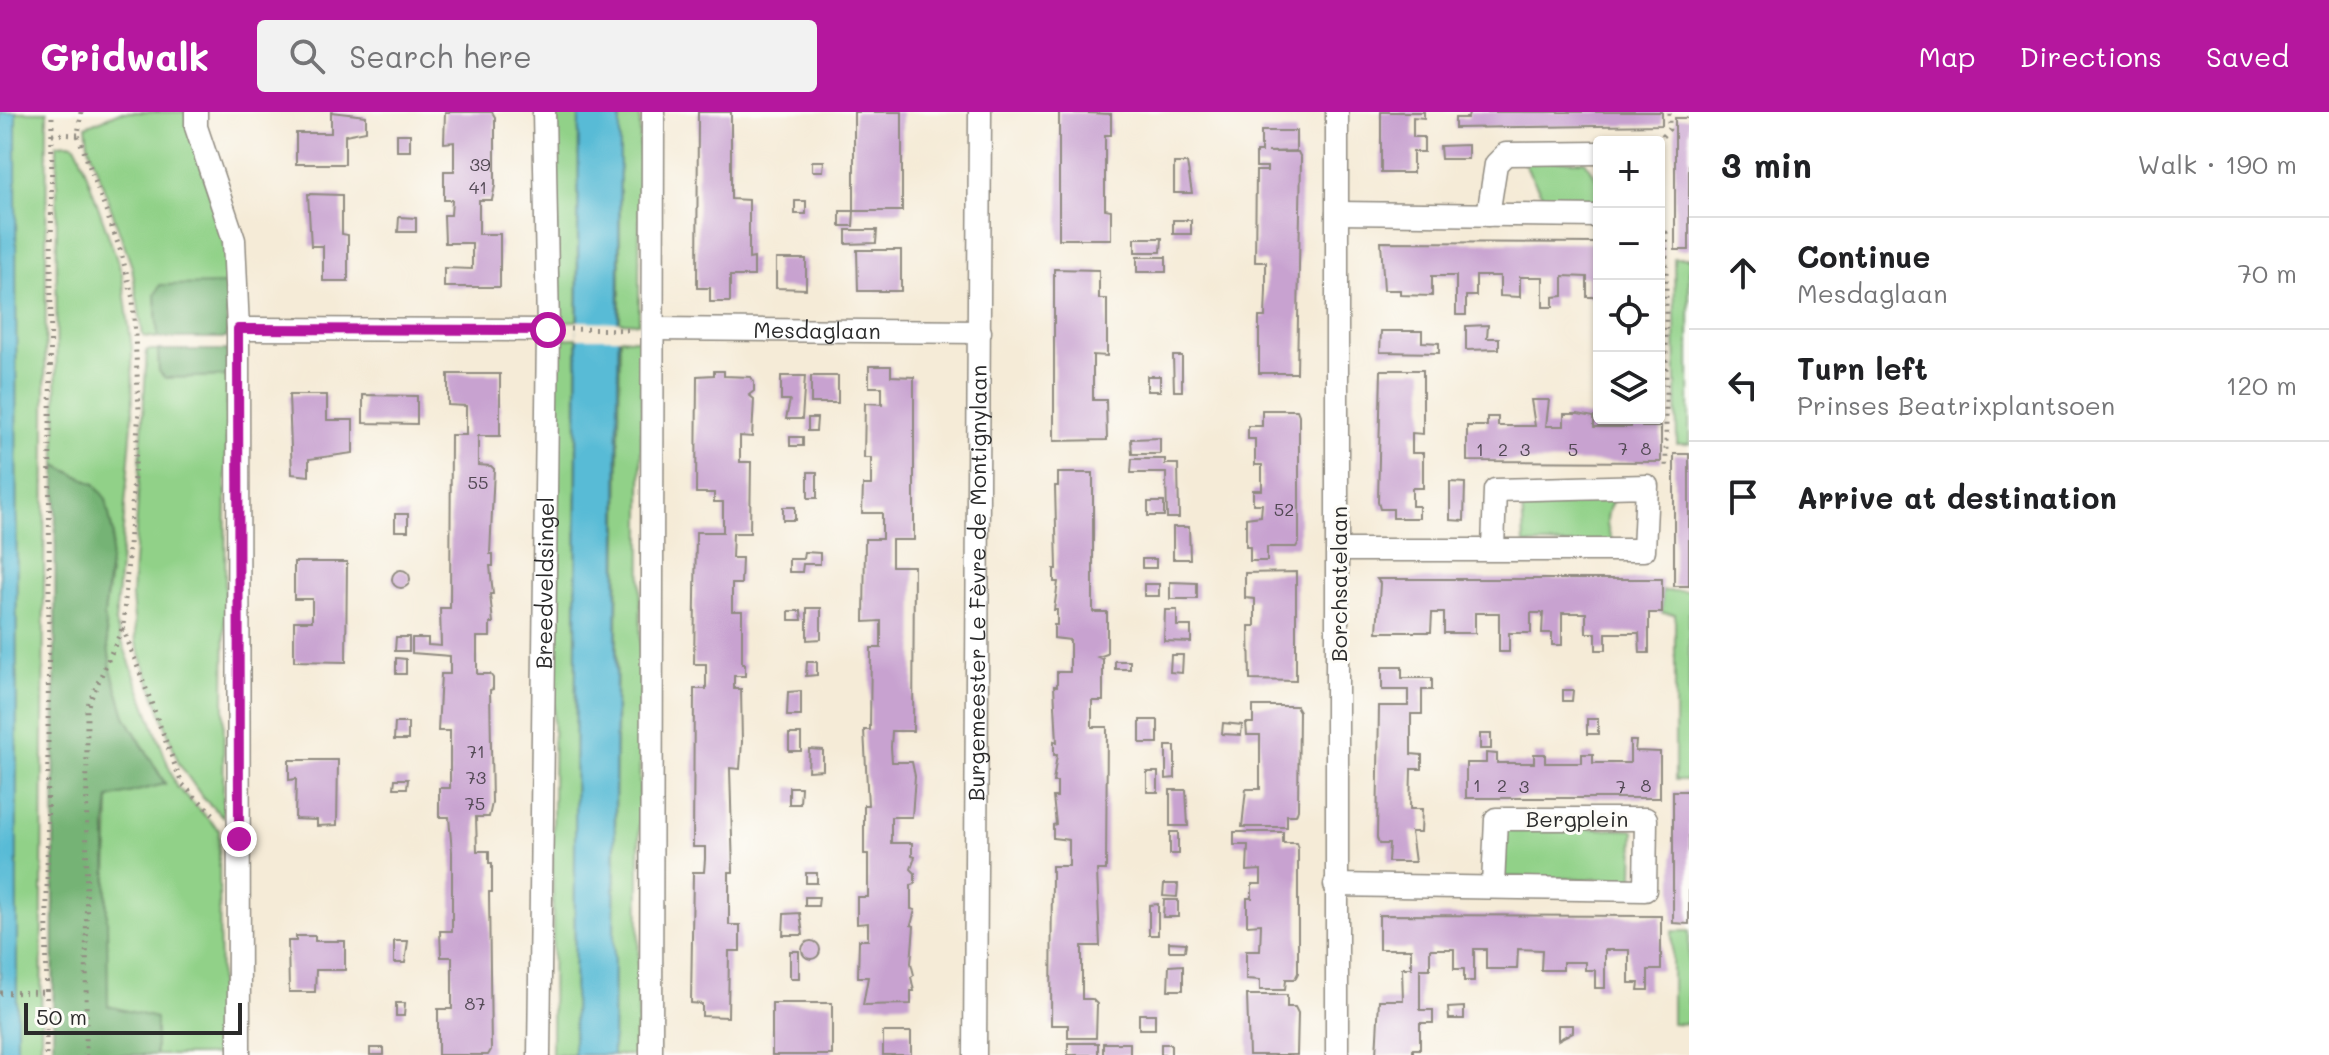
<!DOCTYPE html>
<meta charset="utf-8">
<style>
:root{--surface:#fff;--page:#f2f2f2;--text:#202124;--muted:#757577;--line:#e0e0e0;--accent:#b5179e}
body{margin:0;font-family:Mali,sans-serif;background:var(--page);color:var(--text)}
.controls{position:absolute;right:24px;top:24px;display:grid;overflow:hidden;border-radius:8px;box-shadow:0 2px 6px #0004}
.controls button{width:72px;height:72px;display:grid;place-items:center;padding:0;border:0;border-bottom:2px solid var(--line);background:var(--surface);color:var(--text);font:40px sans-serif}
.scale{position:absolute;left:24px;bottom:20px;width:218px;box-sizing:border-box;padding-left:8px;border:4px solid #2b2b2b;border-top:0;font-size:22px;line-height:28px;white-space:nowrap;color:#2b2b2b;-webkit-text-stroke:6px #fdfcf7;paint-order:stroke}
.stop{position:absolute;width:24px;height:24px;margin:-18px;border:6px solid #b5179e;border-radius:50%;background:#fff}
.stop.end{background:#b5179e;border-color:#fff;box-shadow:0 2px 8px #0008}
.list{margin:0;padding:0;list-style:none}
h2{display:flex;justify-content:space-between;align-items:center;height:104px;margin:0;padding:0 32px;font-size:34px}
h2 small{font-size:26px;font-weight:400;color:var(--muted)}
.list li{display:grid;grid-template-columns:52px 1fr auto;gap:24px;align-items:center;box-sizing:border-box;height:112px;padding:0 32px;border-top:2px solid var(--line)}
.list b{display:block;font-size:30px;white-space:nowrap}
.list p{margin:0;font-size:26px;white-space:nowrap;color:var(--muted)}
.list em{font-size:26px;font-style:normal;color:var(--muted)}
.icon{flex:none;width:44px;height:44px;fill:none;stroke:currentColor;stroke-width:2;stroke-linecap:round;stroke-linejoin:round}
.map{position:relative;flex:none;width:1689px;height:943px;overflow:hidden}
header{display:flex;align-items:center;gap:48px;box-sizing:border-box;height:112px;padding:0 40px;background:var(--accent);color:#fff}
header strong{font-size:38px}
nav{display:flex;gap:44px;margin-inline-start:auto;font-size:28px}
.search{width:560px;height:72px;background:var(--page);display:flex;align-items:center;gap:20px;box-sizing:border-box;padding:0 28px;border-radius:8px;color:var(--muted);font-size:30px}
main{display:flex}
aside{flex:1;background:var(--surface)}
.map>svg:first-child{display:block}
.green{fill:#91d188;stroke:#5e7e5a;stroke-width:2}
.forest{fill:#74b374;stroke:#506f50;stroke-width:2}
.water{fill:#58bbd6;stroke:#427380;stroke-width:2}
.pier{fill:#f5ebd7}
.building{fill:#c8a2d0}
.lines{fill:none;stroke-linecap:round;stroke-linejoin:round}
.street-casing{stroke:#908b81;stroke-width:25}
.path{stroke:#908b81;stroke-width:5;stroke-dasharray:2 6;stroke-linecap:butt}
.street{stroke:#fff;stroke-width:22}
.route{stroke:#b5179e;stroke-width:10}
.labels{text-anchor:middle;stroke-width:6;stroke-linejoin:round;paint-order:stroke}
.number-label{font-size:18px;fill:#524954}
.street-label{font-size:22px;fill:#2b2b2b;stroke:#fdfcf7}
</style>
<header>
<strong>Gridwalk</strong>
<div class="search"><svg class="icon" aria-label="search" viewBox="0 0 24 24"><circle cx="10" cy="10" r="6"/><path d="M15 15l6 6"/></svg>Search here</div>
<nav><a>Map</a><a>Directions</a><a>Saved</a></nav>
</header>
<main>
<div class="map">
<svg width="1689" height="943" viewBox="0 0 1689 943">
<rect width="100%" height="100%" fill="#fdfcf7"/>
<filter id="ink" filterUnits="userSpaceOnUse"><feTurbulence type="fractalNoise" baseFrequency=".0125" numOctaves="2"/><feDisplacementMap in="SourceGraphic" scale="16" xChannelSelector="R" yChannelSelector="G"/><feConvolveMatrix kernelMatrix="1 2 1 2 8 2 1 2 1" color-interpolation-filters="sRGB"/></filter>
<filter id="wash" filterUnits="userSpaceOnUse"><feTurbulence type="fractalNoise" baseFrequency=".006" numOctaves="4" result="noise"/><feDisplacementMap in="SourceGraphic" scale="32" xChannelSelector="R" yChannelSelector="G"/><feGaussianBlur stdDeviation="1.8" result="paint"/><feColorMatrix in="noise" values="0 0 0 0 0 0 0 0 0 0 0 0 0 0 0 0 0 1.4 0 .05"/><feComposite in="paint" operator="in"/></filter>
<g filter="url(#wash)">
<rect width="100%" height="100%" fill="#f5ebd7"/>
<path class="green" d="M16 0H47L41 943H17Z
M120 0H185L227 141V172L155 183 158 226 143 224 132 155 88 32 86 14Z
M557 0H579L577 209H556Z
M620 0H640L639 211 620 210Z
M69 31 75 33 80 43 122 162 132 237 133 300 115 511 176 674 219 718 220 943H156V906L108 895 105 861 109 686 165 671 125 604 111 557 104 503 110 462 94 372 56 353 57 32Z
M1522 48 1585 49 1599 70V97L1549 95Z
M1674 146H1689V332H1677Z
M577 226 574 943H552L555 227Z
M620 226 642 228 638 943H613Z
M147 238H158L159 259 165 266 227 264 223 705 203 686 179 652 136 531 132 484Z
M1614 385C1605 403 1604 416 1615 433L1524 432 1522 386Z
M1662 479H1689V668H1675V502L1662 501Z
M1505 714 1634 718 1633 768 1504 765Z
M1672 819H1689L1688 912 1672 911Z"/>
<path class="forest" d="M227 172V226H158L155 183 160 173Z
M158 238H227V264L165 266 159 259Z
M56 353 94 372 106 387 113 422 104 503 111 557 125 604 165 672 109 686 106 714 108 894 156 906V943H53Z"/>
<path class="water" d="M0 0H16L17 943H0Z
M579 0H620L613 943H574Z"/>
<path class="pier" d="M577 209 620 210V226H577Z"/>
<g id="blocks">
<path class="building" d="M331 0 366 4V19L345 23V52H296V21H331Z
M445 0H492L495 5V74L492 88H479V122H500V175H444V156L472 157V131H445L444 103H451L452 88H444V59H454V30L444 31Z
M698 0H731V87L749 88V147L754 146V164H730V190H710V176H697Z
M854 0H902V99H854Z
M1059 0 1111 2V23H1105V97L1111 98V127H1059Z
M1381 0H1424V6L1413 5V25H1424V40H1413V61H1381Z
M1469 0H1662V13L1455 16V6H1468Z
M1675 6H1689V138H1675Z
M1261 19H1296V39L1268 40H1298L1301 46 1297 261H1259V205H1265L1266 178V150H1255L1256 59H1267V55H1256V40H1261Z
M397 22H410V39H397Z
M1468 33V47H1441L1440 34Z
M812 49H824L823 59H812Z
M1174 51H1187L1192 81H1174Z
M308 82 342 83V122L348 123V169H323V134H311Z
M795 89H806V102H795Z
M840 99H854L853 114H840Z
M399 105 416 106V120H398Z
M1173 108H1191V122H1173Z
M846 118H877L876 131 846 132Z
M1135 126H1162L1161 140H1135Z
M1381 130 1599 131V185H1587V165L1563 164V184L1553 185V195H1543V165H1520V185L1500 184V164H1476V184H1466V203H1456V164H1432V184L1400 183V178H1384Z
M1659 131H1663V165H1659Z
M857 138H901V179H858Z
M1137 145H1166V160H1137Z
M776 147H806V177L776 176Z
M1054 157 1099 158V187H1107V244L1093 243V288H1106L1107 328 1054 329Z
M1488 213 1487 226H1499V237L1466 238V214Z
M1381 219H1422V230L1439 231V241L1380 240Z
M1173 244H1182V279H1174Z
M869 254H891V264L914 265V428H892V454H914L913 619H892L891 635 892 650H912L915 664 912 705H891V731H912V744L915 745 911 757 915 761V772L911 773V797L915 798 911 813 914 814 911 851 914 863 911 865 914 879H911V892L863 893 868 865H858L859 828H868V811L857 812V785H868V742H864V693H868L864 618H870L871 536H881V509L864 510 865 427H882V401H862L863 373H871V346H864L865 291 882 292V275H869Z
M1381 258H1423V322L1412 321V341H1423V376H1412V394H1419V406H1393V397H1380L1378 390Z
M714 259H724V264L751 265 754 270V279L749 283 754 287 752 325 740 324V350H751L750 421H733L732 446H742L741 472H732V499H742V552H745V564H734V577H741L742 630 740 657 730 656 733 760H729V813H740V839H729L728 905 702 904V892L691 891 693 760H704L705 747V735H693L694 577H706V552H694L696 420H723V390H714V381H696L697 264 714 263Z
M448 262H500V324H478V353L491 354 494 357 490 442H493V454H490L493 482H490L493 511H490V525H477V562H490L493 566V577L490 578 492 691 489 705H476L477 739H489V751H492V780H489L491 938 488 943H438V897H452V845H441L440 819H452V740L449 705H439V676H450V619H438L441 562H450V544L412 541V526H428V533L441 534 440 496H450L451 323H466V294L448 293Z
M781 264H805L802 307H786L790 288H781Z
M811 264H838V291H811Z
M1147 264H1160V279H1147Z
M289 283H327V308H353V341L309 347V364L292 362Z
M363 283 417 284V312L363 311Z
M1531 288H1549L1546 314H1564V302H1578L1594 305V315H1631V306H1642V315H1661V350L1467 349V314H1487V305H1498V314H1535Z
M1262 298H1297L1299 303V430L1296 435H1267V449H1250V435H1246V406L1261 404 1262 392H1253V378H1262V353H1255V327H1248V314H1262Z
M808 306H817L816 319H808Z
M790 325H803V334H790Z
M1160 326V342H1132L1131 327Z
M1674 342H1689V474H1674Z
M1132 347H1165V352H1178L1179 406H1167L1166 361H1131Z
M808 360H817V386H808Z
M1058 361H1093V500H1107V542L1098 545 1103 547V589H1092V615H1107L1106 758H1097L1100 834H1082V887H1092L1097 892 1096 926H1068V913H1051L1052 754H1069V728L1053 726V713L1056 712 1053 685H1057V670H1053L1057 643H1054V629L1057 630 1054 574H1057V560H1070V528L1054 526V513H1057V498H1054L1058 470H1054V457H1057L1055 374H1058Z
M1450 370 1465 371 1464 409 1450 408Z
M1148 390H1164V404H1148Z
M783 395H795V408H783Z
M395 402H408V419H395Z
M1173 415H1189L1190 447H1173Z
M804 440 820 441V452H803L802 460H789V447H803Z
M1142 447H1156V456H1142Z
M294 450H347L346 550 294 549V509H312V487H294Z
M392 467a9 9 0 1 1 18 0a9 9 0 1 1-18 0Z
M1296 460V569L1250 568 1249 514H1255V487L1245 486V461Z
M1377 467H1662V501H1649V541H1640L1639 521H1606V538H1596V521H1586V501H1562V533H1552V521H1542L1543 501H1531V521H1509V540H1499V501H1475V521H1444V501H1432L1431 520H1377L1380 471Z
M1170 470 1197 471V487H1170Z
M1144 472H1159V484H1144Z
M807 496H821V527L807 528Z
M1165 498H1177V514H1191V530L1164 529Z
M789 499H801L802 508H789Z
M396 525H409V539H395Z
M1171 543H1183L1182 561 1170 560Z
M396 546 406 547V562H396Z
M1115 549H1130V557H1115Z
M807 550H817V563L806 564Z
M1382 555H1402V566H1432V578H1422V602H1411V642L1422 643V657H1411L1410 697H1422L1421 720H1411L1415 750H1388L1389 732H1379L1377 726 1379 594H1408V578H1382Z
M1563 578H1573L1572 589H1563Z
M801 579V604H787L788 580Z
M1253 594H1296L1299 599 1298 697 1296 703H1287V715H1242L1246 677H1260V623H1247L1246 611H1253Z
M1587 607H1598V622H1587Z
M1140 608H1158V631H1140Z
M395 611H408V628H394Z
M1223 611 1242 613 1241 623 1222 622Z
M789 622H801V639H789Z
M1480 622H1491V637H1480Z
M1630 629H1636L1635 639 1660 640V686H1466V651H1486V641L1497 642V651H1534V642H1545V651H1582V642H1593V651H1630Z
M1166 634H1175V666L1166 667Z
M809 637 823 638V658L808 659Z
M289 648H338L337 713 317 714V708L295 707 296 667 289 668Z
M1147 660H1158V680H1147Z
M395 667H408L407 676H394Z
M789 675H801L800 692H789Z
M1170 678H1186L1188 714H1170Z
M1673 679H1689V812L1673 811Z
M1170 720H1178V742H1170Z
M1234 720H1283V731H1296L1298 737V861L1295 867H1286L1285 878H1260V868L1246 867V839H1260L1261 812 1247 813V786H1252V772H1261V758L1247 759 1248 733H1234Z
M806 761H817V771H806Z
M1164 772H1178L1177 785 1163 784Z
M805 785H819L818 794H805Z
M1164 788H1178V805H1163Z
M1158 792V823H1149V793Z
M800 801 803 823H783L784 802Z
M1379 803 1661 804V858H1648V878H1638L1639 871H1629V838H1605V876H1595V858H1585V850H1563V858H1541L1542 838 1518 837 1517 857H1486V837H1474V869H1464V857H1454V837H1430V857H1420V898H1433V911H1420V937H1413V943H1376L1379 888H1403L1402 856H1411V837H1379Z
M296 824H315V829H345V858H316L315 880H289L288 829H296Z
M394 829H408L405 851H394Z
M802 838a9 9 0 1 1 18 0a9 9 0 1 1-18 0Z
M1169 830 1186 831 1185 839H1169Z
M790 839H799V866H790Z
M1183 853V878H1168L1169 854Z
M1247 883H1287V895H1295L1298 901 1297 943H1249Z
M396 891H405L404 904H396Z
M772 891H832V943H772Z
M1464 895V907H1449L1448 896Z
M1139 902H1155V917H1139Z
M1558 913H1573V920L1558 928Z
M883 920H911V943H883Z
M1068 931H1098V943H1068Z
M1103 931H1130V943H1103Z
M1161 932H1171V943H1161Z
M370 936H384V943H370Z"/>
</g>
</g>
<g filter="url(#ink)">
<use href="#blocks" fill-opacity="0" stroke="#908b81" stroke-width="2"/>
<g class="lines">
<defs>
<g id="street">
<path d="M196 0V15L234 128 238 217 239 943"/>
<path d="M1337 101 1599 104"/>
<path d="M1488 103 1496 52 1506 42 1599 41"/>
<path d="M238 217 548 218"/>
<path id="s1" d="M653 217 980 220"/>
<path d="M1340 438H1644L1647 374 1495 378 1493 437"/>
<path d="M1335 773 1645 778 1646 707H1496L1493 773"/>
<path id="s2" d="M539 943 548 218 544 0"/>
<path d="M651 943 653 0"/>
<path id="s3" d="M975 943 980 0"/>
<path d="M1337 943V0"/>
</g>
</defs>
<use href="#street" class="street-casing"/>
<path class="path" d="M81 0 78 23 121 140 133 187 139 298 123 515 87 595 86 943
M52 22 78 23
M1657 30 1669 17V0
M1659 115 1666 121V358
M570 217 628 218
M123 516 182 672 213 702
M0 881 47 880
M46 943 52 0"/>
<use href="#street" class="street"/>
</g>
</g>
<g class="lines" filter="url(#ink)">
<path class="route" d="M239 727 238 217 548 218"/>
</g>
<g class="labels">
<g class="number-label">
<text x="480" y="59">39</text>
<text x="478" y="82">41</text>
<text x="1623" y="343">7</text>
<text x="1646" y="343">8</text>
<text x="1480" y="344">1</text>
<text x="1503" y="344">2</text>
<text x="1525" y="344">3</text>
<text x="1573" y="344">5</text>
<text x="478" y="377">55</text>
<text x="1284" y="404">52</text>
<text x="476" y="646">71</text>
<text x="476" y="672">73</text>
<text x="1477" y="680">1</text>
<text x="1502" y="680">2</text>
<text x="1646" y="680">8</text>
<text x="1524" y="681">3</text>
<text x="1621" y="681">7</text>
<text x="475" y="698">75</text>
<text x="475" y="898">87</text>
</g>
<g class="street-label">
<text dy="8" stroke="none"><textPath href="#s1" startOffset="164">Mesdaglaan</textPath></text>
<text dy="8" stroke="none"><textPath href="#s2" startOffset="472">Breedveldsingel</textPath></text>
<text dy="8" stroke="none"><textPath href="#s3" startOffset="472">Burgemeester Le Fèvre de Montignylaan</textPath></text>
<text transform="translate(1339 472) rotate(-90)" y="8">Borchsatelaan</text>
<text x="1577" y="715">Bergplein</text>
</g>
</g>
</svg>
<div class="controls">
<button>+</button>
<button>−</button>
<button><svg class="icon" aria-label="locate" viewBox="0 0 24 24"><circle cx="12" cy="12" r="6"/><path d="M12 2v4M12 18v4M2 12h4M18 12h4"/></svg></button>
<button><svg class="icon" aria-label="layers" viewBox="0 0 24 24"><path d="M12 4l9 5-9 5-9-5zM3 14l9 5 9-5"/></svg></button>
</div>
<div class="scale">50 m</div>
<div class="stop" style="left:548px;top:218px"></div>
<div class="stop end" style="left:239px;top:727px"></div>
</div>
<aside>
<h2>3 min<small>Walk · 190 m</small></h2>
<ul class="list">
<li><svg class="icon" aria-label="ahead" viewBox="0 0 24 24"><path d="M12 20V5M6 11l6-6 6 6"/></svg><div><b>Continue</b><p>Mesdaglaan</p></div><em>70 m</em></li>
<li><svg class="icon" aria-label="left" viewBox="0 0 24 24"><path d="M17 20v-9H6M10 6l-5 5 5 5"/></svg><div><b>Turn left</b><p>Prinses Beatrixplantsoen</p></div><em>120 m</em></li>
<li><svg class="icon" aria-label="arrive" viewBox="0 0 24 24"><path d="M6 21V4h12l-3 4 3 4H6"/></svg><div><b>Arrive at destination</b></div></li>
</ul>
</aside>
</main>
